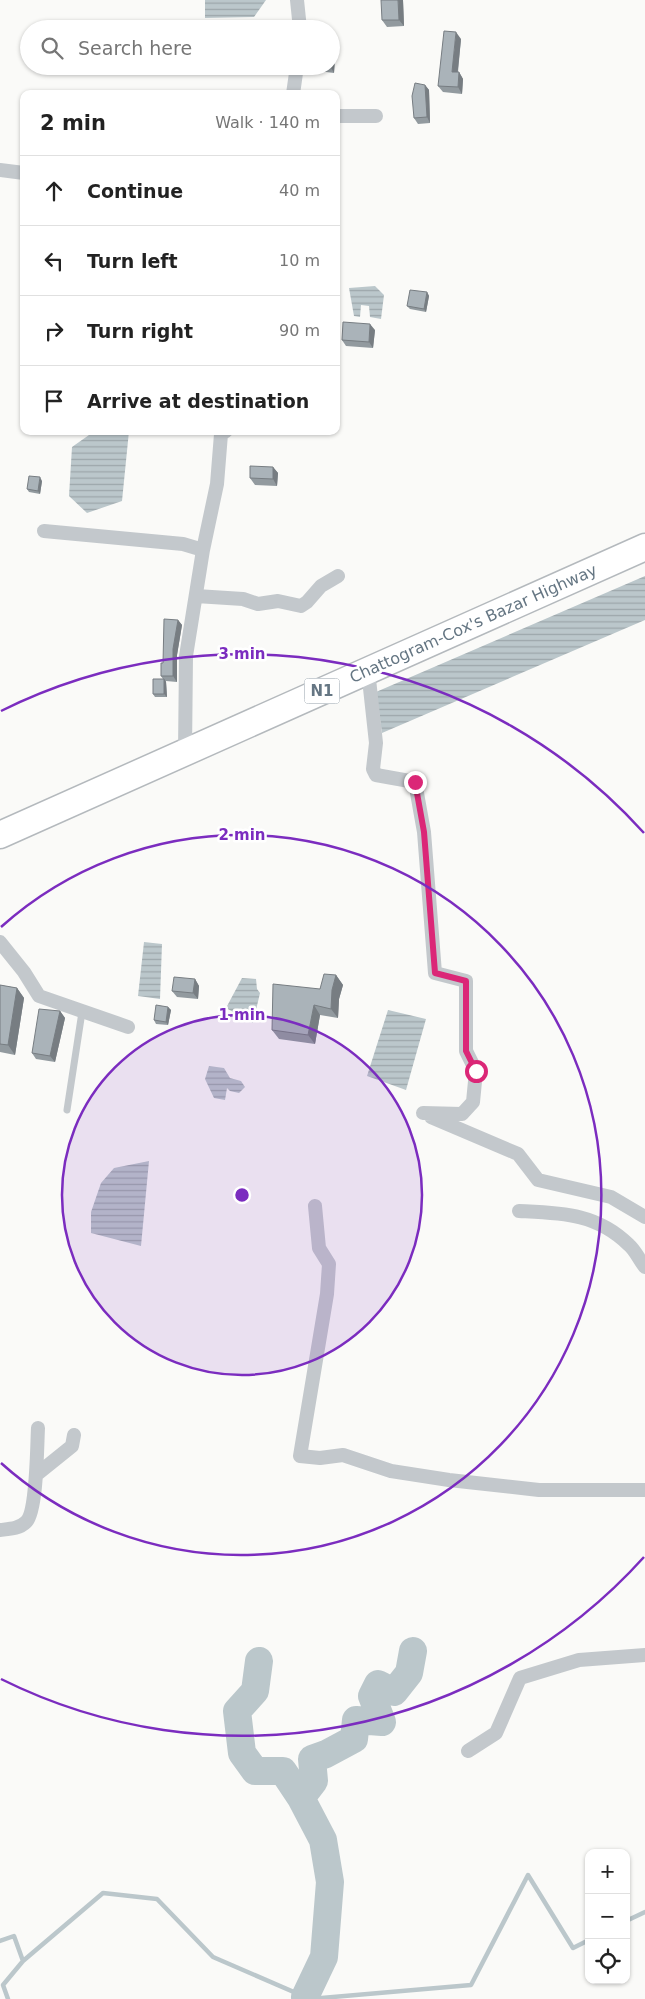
<!DOCTYPE html>
<meta charset="utf-8">
<style>
:root{--surface:#fff;--page:#f6f6f6;--text:#222;--muted:#767676;--line:#e0e0e0}
body{margin:0;font-family:"DejaVu Sans",sans-serif;background:var(--page);color:var(--text)}
.controls{position:absolute;right:15px;bottom:15px;display:grid;overflow:hidden;border-radius:10px;box-shadow:0 1px 4px #0004}
.controls button{width:45px;height:45px;display:grid;place-items:center;padding:0;border:0;border-bottom:1px solid var(--line);background:var(--surface);color:var(--text);font:25px sans-serif}
.stop{position:absolute;width:15px;height:15px;margin:-11px;border:4px solid #db2777;border-radius:50%;background:#fff}
.stop.end{background:#db2777;border-color:#fff;box-shadow:0 1px 5px #0008}
.list{margin:0;padding:0;list-style:none}
h2{display:flex;justify-content:space-between;align-items:center;height:65px;margin:0;padding:0 20px;font-size:21px}
h2 small{font-size:16px;font-weight:400;color:var(--muted)}
.list li{display:grid;grid-template-columns:32px 1fr auto;gap:15px;align-items:center;box-sizing:border-box;height:70px;padding:0 20px;border-top:1px solid var(--line)}
.list b{display:block;font-size:19px;white-space:nowrap}
.list em{font-size:16px;font-style:normal;color:var(--muted)}
.icon{flex:none;width:28px;height:28px;fill:none;stroke:currentColor;stroke-width:2;stroke-linecap:round;stroke-linejoin:round}
.map{position:relative;flex:none;width:645px;height:1999px;overflow:hidden}
.search{position:absolute;background:var(--surface);box-shadow:0 1px 4px #0004;left:20px;top:20px;width:320px;height:55px;display:flex;align-items:center;gap:12px;box-sizing:border-box;padding:0 18px;border-radius:28px;color:var(--muted);font-size:19px}
.panel{position:absolute;background:var(--surface);box-shadow:0 1px 4px #0004;left:20px;top:90px;width:320px;height:345px;border-radius:10px}
.map>svg:first-child{display:block}
.water{fill:url(#water-rules)}
.lines{fill:none;stroke-linecap:round;stroke-linejoin:round}
.stream{stroke:#bbc7cb;stroke-width:4.5}
.river{stroke:#bbc7cb;stroke-width:28}
.highway-casing{stroke:#b4b9bd;stroke-width:29}
.lane{stroke:#c3c8cc;stroke-width:7}
.street{stroke:#c3c8cc;stroke-width:14}
.highway{stroke:#fff;stroke-width:26}
.wall{fill:#929a9f}
.shaded-wall{fill:#777d82}
.building{fill:#aab3b9;stroke:#777d82}
.route{stroke:#db2777;stroke-width:6}
.ring{fill:none;stroke:#7b2cbf;stroke-width:2.5}
.labels{text-anchor:middle;stroke-width:5;stroke-linejoin:round;paint-order:stroke}
.shield{fill:#fff;stroke:#939fa8;stroke-width:1}
.shield-label{font-size:15px;font-weight:bold;fill:#657683}
.street-label{font-size:16px;fill:#657683;stroke:#fff}
.centre{fill:#7b2cbf;stroke:#fff;stroke-width:2.5}
.ring-label{font-size:15px;text-anchor:middle;font-weight:bold;fill:#7b2cbf;stroke:#fff;stroke-width:5;stroke-linejoin:round;paint-order:stroke}
</style>
<div class="map">
<svg width="645" height="1999" viewBox="0 0 645 1999">
<defs>
<pattern id="water-rules" width="6" height="5" patternUnits="userSpaceOnUse" patternTransform="scale(1.25)"><rect width="6" height="5" fill="#bbc7cb"/><path d="M0 2.5h6" fill="none" stroke="#9ca6aa"/></pattern>
</defs>
<rect width="100%" height="100%" fill="#fafaf8"/>
<path class="water" d="M205 0H266L254 17 205 18Z
M375 286 384 295 381 319 370 317 369 306 361 305 360 317 354 316 349 288Z
M89 431H129L122 501 87 513 69 496 72 447 89 435Z
M645 576V620L382 733 376 692Z
M144 942 162 944 160 999 138 996Z
M242 978 256 979 257 989 260 993 253 1023 226 1008Z
M388 1010 426 1019 406 1090 367 1076Z
M209 1066 224 1068 230 1078 241 1081 245 1087 239 1093 230 1091 227 1088 225 1100 214 1098 205 1079Z
M149 1161 141 1246 91 1233V1212L101 1183 114 1168Z"/>
<g class="lines">
<path class="stream" d="M626 1921 645 1912
M0 1941 14 1936 23 1961
M8 1999 3 1985 23 1961 103 1893 157 1899 213 1957 310 1999 471 1985 528 1875 573 1948 589 1940"/>
<path class="river" d="M259 1661 255 1691 237 1711 242 1753 255 1771H283L301 1798
M305 1997 324 1957 330 1882 323 1840 301 1798 314 1781 312 1759 326 1754 354 1739 356 1720 382 1722 372 1696 378 1684 394 1692 409 1673 413 1651"/>
<defs>
<path id="highway" d="M0 835 645 547"/>
</defs>
<use href="#highway" class="highway-casing"/>
<path class="lane" d="M67 1110 82 1012"/>
<path class="street" d="M297 0 300 29
M293 94 297 66
M336 116H376
M0 170 24 173
M44 531 183 544 203 550
M196 596 243 599 258 604 278 601 301 606 307 602 321 586 338 576
M368 670 376 743 373 769 376 775 415 782 424 832 435 973 466 981V1051L476 1071 473 1102 462 1114 423 1113
M185 752 186 656 203 550 217 484 221 434 226 431
M0 942 24 972 39 996 128 1027
M431 1117 518 1154 538 1180 611 1197 645 1217
M315 1206 319 1248 329 1264 327 1294 300 1456 320 1458 343 1455 391 1471 449 1480 539 1490H645
M519 1211C561 1213 597 1213 629 1245 636 1251 639 1260 645 1267
M36 1475 72 1446 74 1435
M0 1530C9 1529 19 1529 26 1522 37 1512 37 1445 38 1428
M468 1751 496 1733 520 1678 579 1660 645 1655"/>
<use href="#highway" class="highway"/>
</g>
<path class="wall" d="M403 0 404 26 387 27 382 20Z
M461 39 458 72H459L463 79 462 94 443 92 438 86Z
M336 41 334 73 318 71 315 66H331Z
M425 85 429 90 430 123 418 124 414 118Z
M427 292 429 296 426 312 410 309 407 306Z
M375 330 373 348 346 346 342 340Z
M273 467 278 473 277 486 255 485 250 478Z
M42 481 40 494 29 492 27 489Z
M178 620 182 625 177 655V682L166 681 167 697H155L153 694 163 679 161 676 163 663Z
M336 975 343 985 339 999 338 1018 320 1015 315 1044 279 1039 272 1030Z
M195 979 199 986 198 999 177 997 172 991Z
M0 985 17 988 24 998 15 1055 0 1052Z
M168 1007 171 1010 168 1025 156 1024 154 1020Z
M60 1011 65 1018 55 1062 36 1059 32 1053Z"/>
<path class="shaded-wall" d="M398 0H403L404 26 399 20Z
M456 32 461 39 457 78 452 72Z
M332 34 336 41 334 73 330 66H331Z
M459 72 463 79 462 94 458 87Z
M425 85 429 90 430 123 427 117Z
M427 292 429 296 426 312 424 309Z
M370 324 375 330 373 348 369 342Z
M273 467 278 473 277 486 273 479Z
M40 477 42 481 40 494 38 491Z
M178 620 182 625 177 655V682L173 676V649Z
M164 679 166 682 167 697 164 694Z
M336 975 343 985 339 999 338 1018 331 1009 332 990Z
M195 979 199 986 198 999 193 993Z
M17 988 24 998 15 1055 8 1045Z
M314 1005 320 1015 315 1044 308 1035Z
M168 1007 171 1010 168 1025 166 1022Z
M60 1011 65 1018 55 1062 50 1056Z"/>
<path class="building" d="M381 0H398L399 20H382Z
M444 31 456 32 452 72H459L458 87 438 86Z
M415 83 425 85 427 117 414 118 412 96Z
M410 290 427 292 424 309 407 306Z
M343 322 370 324 369 342 342 340Z
M250 466 273 467V479L250 478Z
M29 476 40 477 38 491 27 489Z
M164 619 178 620 173 649V676H161V663H163Z
M153 679H164V694H153Z
M324 974 336 975 332 990 331 1009 314 1005 308 1035 272 1030 273 984 320 989Z
M174 977 195 979 193 993 172 991Z
M0 985 17 988 8 1045 0 1044Z
M156 1005 168 1007 166 1022 154 1020Z
M39 1009 60 1011 50 1056 32 1053Z"/>
<g class="lines">
<path class="route" d="M415 782 424 832 435 973 466 981V1051L476 1071"/>
</g>
<circle cx="242" cy="1195" r="180" fill="#7b2cbf" fill-opacity=".12"/>
<g class="ring">
<circle cx="242" cy="1195" r="180"/>
<path d="M1 927A360 360 0 1 1 1 1463"/>
<path d="M644 1557A541 541 0 0 1 1 1679M1 711A541 541 0 0 1 644 833"/>
</g>
<g class="labels">
<rect class="shield" x="304.5" y="678.5" width="35" height="25" rx="4"/>
<g class="shield-label">
<text x="322" y="696">N1</text>
</g>
<g class="street-label">
<text transform="translate(473 623) rotate(-24)" y="6">Chattogram-Cox's Bazar Highway</text>
</g>
</g>
<circle cx="242" cy="1195" r="8" class="centre"/>
<g class="ring-label">
<text x="242" y="659">3 min</text>
<text x="242" y="840">2 min</text>
<text x="242" y="1020">1 min</text>
</g>
</svg>
<div class="controls">
<button>+</button>
<button>−</button>
<button><svg class="icon" aria-label="locate" viewBox="0 0 24 24"><circle cx="12" cy="12" r="6"/><path d="M12 2v4M12 18v4M2 12h4M18 12h4"/></svg></button>
</div>
<div class="stop" style="left:476px;top:1071px"></div>
<div class="stop end" style="left:415px;top:782px"></div>
<div class="search"><svg class="icon" aria-label="search" viewBox="0 0 24 24"><circle cx="10" cy="10" r="6"/><path d="M15 15l6 6"/></svg>Search here</div>
<section class="panel">
<h2>2 min<small>Walk · 140 m</small></h2>
<ul class="list">
<li><svg class="icon" aria-label="ahead" viewBox="0 0 24 24"><path d="M12 20V5M6 11l6-6 6 6"/></svg><div><b>Continue</b></div><em>40 m</em></li>
<li><svg class="icon" aria-label="left" viewBox="0 0 24 24"><path d="M17 20v-9H6M10 6l-5 5 5 5"/></svg><div><b>Turn left</b></div><em>10 m</em></li>
<li><svg class="icon" aria-label="right" viewBox="0 0 24 24"><path d="M7 20v-9h11M14 6l5 5-5 5"/></svg><div><b>Turn right</b></div><em>90 m</em></li>
<li><svg class="icon" aria-label="arrive" viewBox="0 0 24 24"><path d="M6 21V4h12l-3 4 3 4H6"/></svg><div><b>Arrive at destination</b></div></li>
</ul>
</section>
</div>
